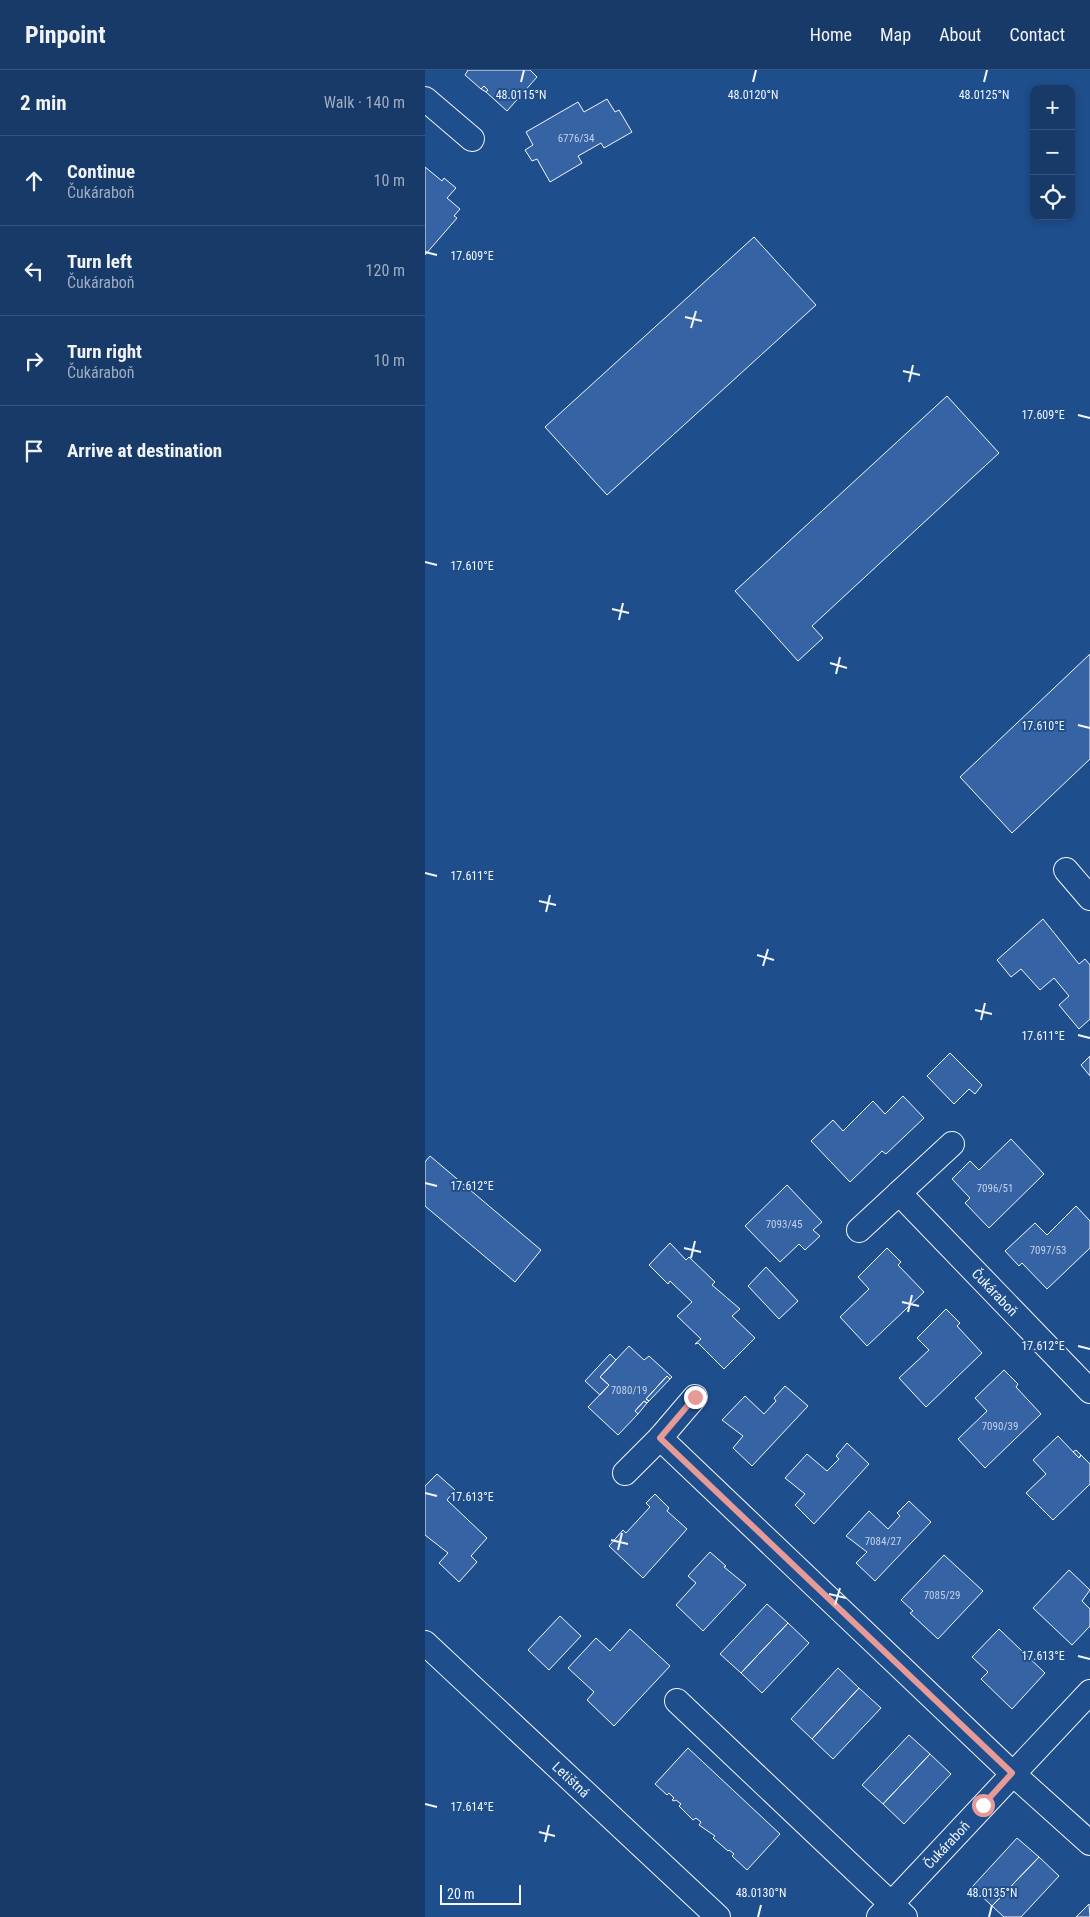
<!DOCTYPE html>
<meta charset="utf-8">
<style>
:root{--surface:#173a69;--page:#244571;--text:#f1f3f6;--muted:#9eadc0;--line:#36547d}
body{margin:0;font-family:"Roboto Condensed",sans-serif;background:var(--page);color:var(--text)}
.controls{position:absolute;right:15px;top:15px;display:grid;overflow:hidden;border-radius:10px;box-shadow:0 2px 8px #0003}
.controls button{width:45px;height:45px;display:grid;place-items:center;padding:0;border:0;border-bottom:1px solid var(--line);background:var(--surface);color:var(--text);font:25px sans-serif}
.scale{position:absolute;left:15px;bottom:12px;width:81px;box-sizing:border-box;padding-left:5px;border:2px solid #f2f6ff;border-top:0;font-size:14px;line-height:18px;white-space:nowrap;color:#f2f6ff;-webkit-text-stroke:4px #1f4e8c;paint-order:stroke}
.stop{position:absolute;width:15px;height:15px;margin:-11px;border:4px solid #e69b98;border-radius:50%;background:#fff}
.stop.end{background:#e69b98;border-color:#fff;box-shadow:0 1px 5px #0008}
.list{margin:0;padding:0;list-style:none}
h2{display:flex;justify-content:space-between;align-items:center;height:65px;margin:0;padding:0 20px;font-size:21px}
h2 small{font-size:16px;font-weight:400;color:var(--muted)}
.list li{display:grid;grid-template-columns:32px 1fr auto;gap:15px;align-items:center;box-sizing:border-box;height:90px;padding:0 20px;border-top:1px solid var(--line)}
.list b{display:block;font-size:19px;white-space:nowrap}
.list p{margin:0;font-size:16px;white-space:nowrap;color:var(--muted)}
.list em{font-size:16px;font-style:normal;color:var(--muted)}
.icon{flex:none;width:28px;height:28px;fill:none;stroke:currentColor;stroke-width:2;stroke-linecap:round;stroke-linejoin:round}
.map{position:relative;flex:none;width:665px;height:1847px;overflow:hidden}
header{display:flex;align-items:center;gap:30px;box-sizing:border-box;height:70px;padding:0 25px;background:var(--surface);border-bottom:1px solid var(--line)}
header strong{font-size:24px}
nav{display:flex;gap:28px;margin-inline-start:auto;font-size:18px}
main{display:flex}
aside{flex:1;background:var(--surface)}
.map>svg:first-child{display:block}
.building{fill:#3563a3;stroke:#f2f6ff}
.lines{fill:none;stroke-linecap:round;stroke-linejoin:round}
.street-casing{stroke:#f2f6ff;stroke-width:26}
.street{stroke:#1f4e8c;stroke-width:24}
.route{stroke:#e69b98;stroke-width:6}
.ticks{fill:none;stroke:#f2f6ff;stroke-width:2}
.labels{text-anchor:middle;stroke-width:4;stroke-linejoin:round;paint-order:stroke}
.number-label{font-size:11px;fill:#c3d1e8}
.street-label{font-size:14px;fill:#f2f6ff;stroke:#1f4e8c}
.ticks-label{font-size:12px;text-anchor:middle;fill:#f2f6ff;stroke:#1f4e8c;stroke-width:4;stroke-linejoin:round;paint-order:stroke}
</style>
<header>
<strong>Pinpoint</strong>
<nav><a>Home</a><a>Map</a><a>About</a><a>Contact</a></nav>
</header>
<main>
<aside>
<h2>2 min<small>Walk · 140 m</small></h2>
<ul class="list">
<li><svg class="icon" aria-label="ahead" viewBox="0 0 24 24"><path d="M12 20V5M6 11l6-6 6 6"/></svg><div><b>Continue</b><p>Čukáraboň</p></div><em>10 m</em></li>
<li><svg class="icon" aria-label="left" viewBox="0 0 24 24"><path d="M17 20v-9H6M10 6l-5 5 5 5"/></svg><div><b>Turn left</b><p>Čukáraboň</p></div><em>120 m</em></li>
<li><svg class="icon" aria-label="right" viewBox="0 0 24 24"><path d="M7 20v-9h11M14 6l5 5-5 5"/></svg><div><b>Turn right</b><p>Čukáraboň</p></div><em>10 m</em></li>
<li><svg class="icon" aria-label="arrive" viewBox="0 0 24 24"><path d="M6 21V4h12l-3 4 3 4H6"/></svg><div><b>Arrive at destination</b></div></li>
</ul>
</aside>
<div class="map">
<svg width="665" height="1847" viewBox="0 0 665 1847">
<rect width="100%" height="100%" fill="#1f4e8c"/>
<path class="building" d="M43 0H105L112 7 82 41 61 22 63 20 59 16 56 19 40 5Z
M59 16 63 20 61 22 56 19Z
M182 29 190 42 194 40 207 62 179 78 176 73 153 86 157 93 125 112 112 89 107 91 100 80 108 75 101 62 153 32 159 42Z
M0 97 17 111 19 108 31 118 22 128 35 139 29 146 32 148 0 185Z
M329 167 391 235 182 425 120 357Z
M522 326 574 383 387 556 398 568 373 591 310 521Z
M665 584V689L587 763 535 707Z
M618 849 654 894 660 889 665 895V949L654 959 634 935 644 926 629 908 615 920 596 899 586 907 572 890Z
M525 983 557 1015 550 1024 544 1019 529 1034 502 1006Z
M665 986V1006L656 995Z
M478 1026 499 1048 461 1084 457 1081 425 1112 386 1071 408 1050 418 1061 448 1031 460 1044Z
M586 1069 619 1104 564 1158 540 1133 545 1128 527 1109 545 1091 554 1100Z
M5 1086 116 1180 90 1212 0 1136V1092Z
M362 1115 397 1152 388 1160 395 1166 380 1180 374 1174 355 1192 320 1156Z
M651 1136 665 1151V1178L622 1219 597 1193 594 1196 580 1181 610 1153 622 1165Z
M245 1173 261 1190 264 1187 290 1212 287 1215 315 1239 307 1246 330 1268 299 1299 273 1273 270 1274 276 1269 252 1246 267 1232 245 1211 243 1214 224 1195Z
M462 1178 476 1192 473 1195 499 1222 442 1276 415 1247 444 1219 433 1207Z
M341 1197 373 1231 354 1249 323 1216Z
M521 1239 535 1253 532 1256 557 1283 501 1337 474 1308 504 1280 492 1268Z
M204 1276 219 1290 224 1286 247 1307 245 1309 242 1306 221 1329 224 1331 222 1333 219 1331 210 1341 213 1344 193 1365 163 1337 184 1315 175 1307Z
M185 1284 191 1290 175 1307 184 1315 175 1325 160 1311Z
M579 1300 593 1314 591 1317 616 1344 560 1398 533 1369 562 1341 550 1328Z
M242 1306 245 1309 224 1331 221 1329Z
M360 1316 383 1336 327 1396 308 1378 318 1366 297 1350 320 1326 339 1344 351 1331 349 1328Z
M219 1331 222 1333 213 1344 210 1341Z
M633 1366 654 1388 656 1385 665 1394V1414L628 1450 601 1423 621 1404 608 1390Z
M422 1373 444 1394 389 1454 370 1435 380 1424 360 1408 382 1384 402 1401 414 1389 411 1386Z
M651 1380 656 1385 654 1388 648 1382Z
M12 1404 30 1420 22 1430 62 1468 46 1486 52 1492 34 1512 14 1493 23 1483 0 1465V1416Z
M230 1424 244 1438 242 1441 262 1459 218 1508 184 1476 198 1460 201 1463 225 1437 221 1433Z
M484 1431 506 1452 450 1511 431 1493 442 1482 421 1466 444 1441 463 1459 475 1446 472 1443Z
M285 1482 301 1496 299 1497 321 1515 278 1561 251 1535 271 1513 263 1506Z
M519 1485 558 1521 513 1569 485 1543 488 1541 476 1530Z
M644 1500 665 1520 657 1531 665 1539V1556L647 1575 608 1538Z
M342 1534 363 1553 316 1603 295 1584Z
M135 1546 156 1566 124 1600 103 1580Z
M363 1553 384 1573 337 1623 316 1603Z
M205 1559 245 1596 189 1656 162 1630 169 1622 143 1598 171 1568 185 1581Z
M574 1559 620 1603 587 1639 556 1609 563 1602 547 1587Z
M413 1598 434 1618 387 1669 366 1649Z
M434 1618 456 1638 408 1689 387 1669Z
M484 1665 505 1684 458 1734 437 1715Z
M263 1678 355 1764 322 1800 307 1786 309 1784 304 1780 303 1781 288 1768 290 1766 274 1755 276 1752 271 1748 268 1750 254 1736 256 1734 251 1730 249 1731 247 1730 249 1728 244 1723 242 1725 230 1714Z
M505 1684 526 1704 479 1754 458 1734Z
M592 1768 614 1787 567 1836 547 1817Z
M614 1787 634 1806 596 1847H579L567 1836Z
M664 1834 665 1847H651Z"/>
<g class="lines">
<defs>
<g id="street">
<path d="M0 29 47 69"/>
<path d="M641 800 665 828"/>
<path id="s1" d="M474 1123 665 1321"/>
<path d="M434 1160 527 1074"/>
<path d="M270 1327 235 1368 587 1703 665 1773"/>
<path d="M200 1403 235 1368"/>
<path id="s2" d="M0 1573 293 1847"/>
<path d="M252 1631 480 1847"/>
<path id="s3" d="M454 1847 665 1622"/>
</g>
</defs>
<use href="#street" class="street-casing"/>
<use href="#street" class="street"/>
</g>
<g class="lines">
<path class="route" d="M270 1327 235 1368 587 1703 558 1735"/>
</g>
<path class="ticks" d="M96 12 99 0M328 12 331 0M559 12 562 0M0 182 12 185M260 247 277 251M266 258 271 241M478 301 495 305M484 312 488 295M653 345 665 348M0 492 12 495M187 539 204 543M194 550 198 533M405 593 422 598M411 604 415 587M653 655 665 658M0 803 12 806M114 831 131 835M121 842 125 825M332 885 349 890M338 896 343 879M550 940 567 944M556 950 560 933M653 965 665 968M0 1113 12 1116M259 1178 276 1182M266 1188 270 1171M477 1232 494 1236M483 1242 487 1225M653 1276 665 1279M0 1423 12 1426M186 1470 203 1474M193 1480 197 1463M404 1524 421 1528M410 1535 415 1518M653 1586 665 1589M0 1734 12 1737M114 1762 130 1766M120 1772 124 1755M333 1847 336 1835M564 1847 567 1835"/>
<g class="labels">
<g class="number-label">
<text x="151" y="72">6776/34</text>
<text x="570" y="1122">7096/51</text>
<text x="359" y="1158">7093/45</text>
<text x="623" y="1184">7097/53</text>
<text x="204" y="1324">7080/19</text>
<text x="575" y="1360">7090/39</text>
<text x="458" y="1475">7084/27</text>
<text x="517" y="1529">7085/29</text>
</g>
<g class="street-label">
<text dy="5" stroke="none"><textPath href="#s1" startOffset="138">Čukáraboň</textPath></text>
<text dy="5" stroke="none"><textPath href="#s2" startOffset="200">Letištná</textPath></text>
<text dy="5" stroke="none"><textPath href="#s3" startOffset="99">Čukáraboň</textPath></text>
</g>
</g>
<g class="ticks-label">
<text x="96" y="29">48.0115°N</text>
<text x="328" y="29">48.0120°N</text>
<text x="559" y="29">48.0125°N</text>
<text x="47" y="190">17.609°E</text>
<text x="618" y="349">17.609°E</text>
<text x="47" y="500">17.610°E</text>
<text x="618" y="660">17.610°E</text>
<text x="47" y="810">17.611°E</text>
<text x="618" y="970">17.611°E</text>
<text x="47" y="1120">17.612°E</text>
<text x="618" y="1280">17.612°E</text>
<text x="47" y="1431">17.613°E</text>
<text x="618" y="1590">17.613°E</text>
<text x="47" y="1741">17.614°E</text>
<text x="336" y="1827">48.0130°N</text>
<text x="567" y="1827">48.0135°N</text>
</g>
</svg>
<div class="controls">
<button>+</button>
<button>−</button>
<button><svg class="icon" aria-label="locate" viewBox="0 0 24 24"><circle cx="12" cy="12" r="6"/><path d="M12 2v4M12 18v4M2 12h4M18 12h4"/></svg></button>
</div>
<div class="scale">20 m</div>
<div class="stop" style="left:558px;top:1735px"></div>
<div class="stop end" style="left:270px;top:1327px"></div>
</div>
</main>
